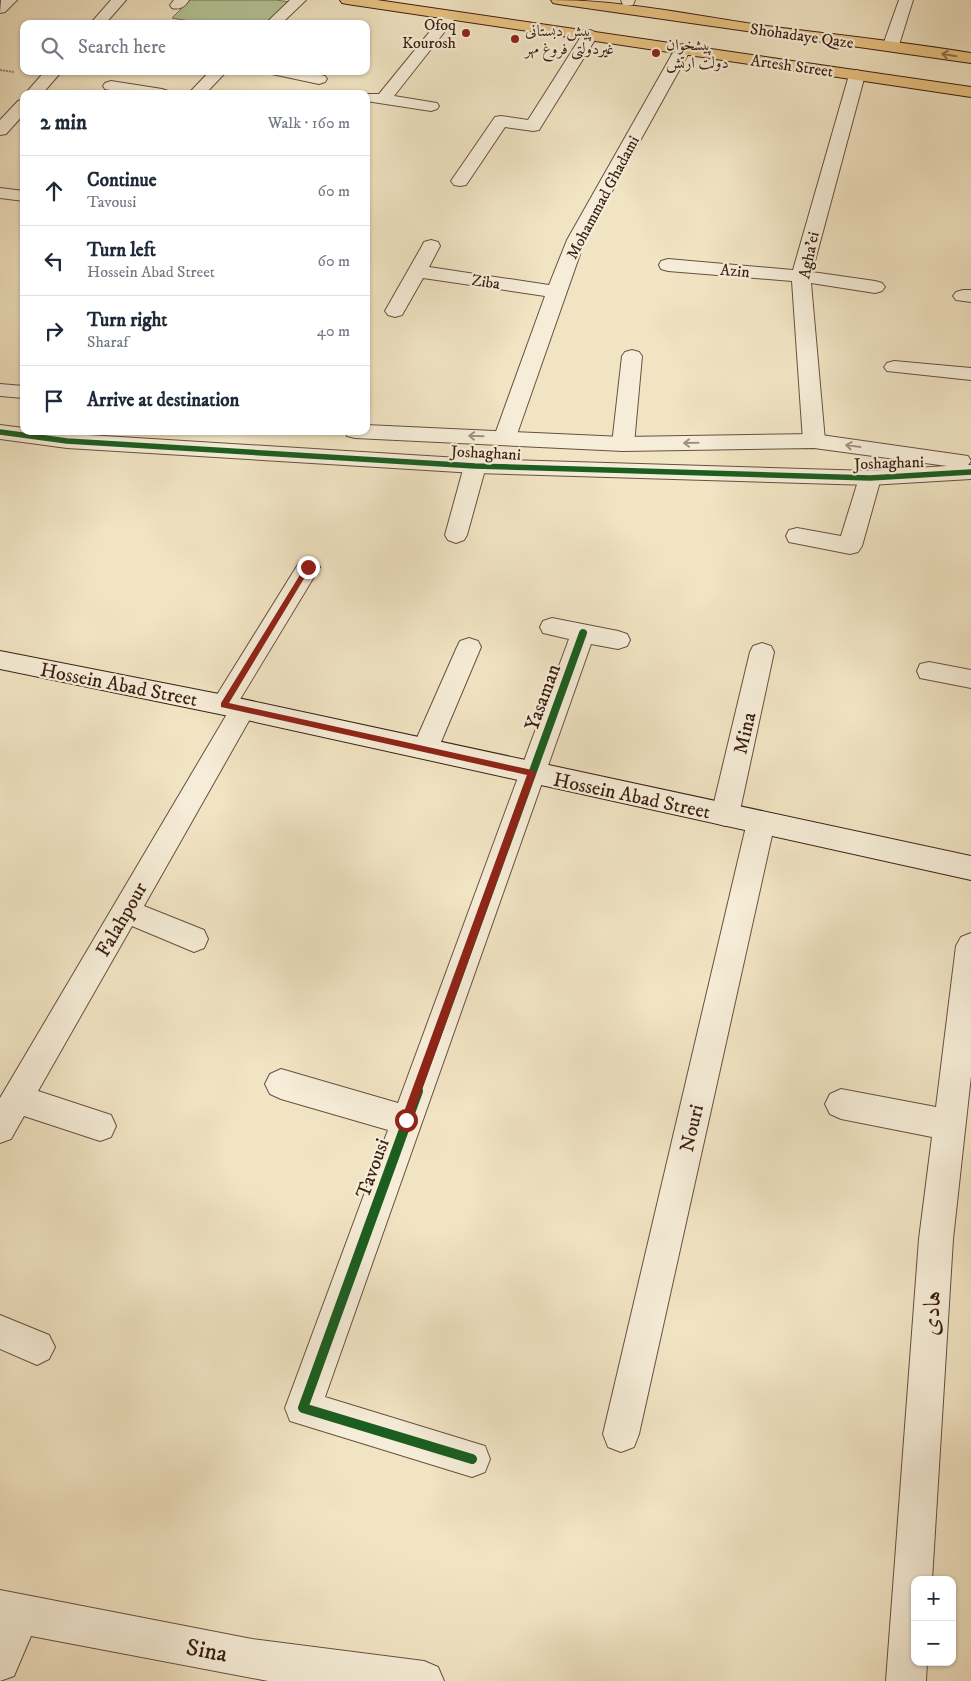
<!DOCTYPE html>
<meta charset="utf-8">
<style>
:root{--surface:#fff;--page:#f6f6f7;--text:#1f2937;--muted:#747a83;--line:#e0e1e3}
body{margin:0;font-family:"IM FELL DW Pica",Amiri,serif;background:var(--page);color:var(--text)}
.controls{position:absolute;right:15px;bottom:15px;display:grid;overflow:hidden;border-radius:10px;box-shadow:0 1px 4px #0004}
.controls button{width:45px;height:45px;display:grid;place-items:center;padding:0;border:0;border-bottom:1px solid var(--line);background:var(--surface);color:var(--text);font:25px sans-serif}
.stop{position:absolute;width:15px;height:15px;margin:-11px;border:4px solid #8f2418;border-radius:50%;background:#fff}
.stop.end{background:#8f2418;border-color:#fff;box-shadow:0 1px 5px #0008}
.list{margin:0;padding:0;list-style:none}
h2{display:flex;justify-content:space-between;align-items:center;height:65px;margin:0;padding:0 20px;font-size:21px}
h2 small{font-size:16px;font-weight:400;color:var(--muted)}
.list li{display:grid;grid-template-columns:32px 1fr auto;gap:15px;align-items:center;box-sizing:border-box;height:70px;padding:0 20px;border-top:1px solid var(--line)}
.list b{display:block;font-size:19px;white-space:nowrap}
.list p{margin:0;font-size:16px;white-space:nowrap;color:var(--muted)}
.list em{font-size:16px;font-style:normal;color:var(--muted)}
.icon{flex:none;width:28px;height:28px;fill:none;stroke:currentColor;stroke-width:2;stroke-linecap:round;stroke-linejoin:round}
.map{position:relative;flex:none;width:971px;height:1681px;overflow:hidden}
.search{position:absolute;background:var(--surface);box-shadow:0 1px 4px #0004;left:20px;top:20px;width:350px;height:55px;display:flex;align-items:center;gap:12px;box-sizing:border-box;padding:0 18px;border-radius:10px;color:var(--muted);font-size:19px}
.panel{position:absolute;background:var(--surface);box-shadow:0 1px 4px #0004;left:20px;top:90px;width:350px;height:345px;border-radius:10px}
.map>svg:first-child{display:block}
.green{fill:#b4c598;stroke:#787256}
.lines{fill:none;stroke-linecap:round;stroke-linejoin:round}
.minor-casing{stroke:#68503f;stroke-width:2}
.tertiary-casing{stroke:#68503f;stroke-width:2}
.secondary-casing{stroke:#3b1f13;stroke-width:2}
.primary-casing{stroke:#3b1f13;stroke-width:2}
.path{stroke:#3b1f13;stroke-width:2;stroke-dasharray:0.5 1;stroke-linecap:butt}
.minor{fill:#f6edd8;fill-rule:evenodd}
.tertiary{fill:#f6edd8;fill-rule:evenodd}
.secondary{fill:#f6edd8;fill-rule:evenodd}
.primary{fill:#e8c282;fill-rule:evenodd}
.cycleway-far2-casing{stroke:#f6edd8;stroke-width:8}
.cycleway-far1-casing{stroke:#f6edd8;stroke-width:11}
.cycleway-casing{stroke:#f6edd8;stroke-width:13}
.cycleway-far2{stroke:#1b5e20;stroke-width:5.5}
.cycleway-far1{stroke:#1b5e20;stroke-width:8}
.cycleway{stroke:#1b5e20;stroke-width:10}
.oneway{stroke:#92704a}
.oneway2{stroke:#a2907f}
.route{fill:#8f2418}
.poi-dot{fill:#8f2418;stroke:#f6edd8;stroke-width:2}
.labels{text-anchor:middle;stroke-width:4.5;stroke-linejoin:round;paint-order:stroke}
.far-poi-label{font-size:16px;fill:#3b1f13;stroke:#f6edd8;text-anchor:start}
.far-street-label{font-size:16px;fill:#3b1f13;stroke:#f6edd8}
.street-label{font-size:20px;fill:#3b1f13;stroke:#f6edd8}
.near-street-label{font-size:24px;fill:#3b1f13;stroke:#f6edd8}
</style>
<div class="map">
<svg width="971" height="1681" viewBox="0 0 971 1681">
<rect width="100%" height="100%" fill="#f1e4c3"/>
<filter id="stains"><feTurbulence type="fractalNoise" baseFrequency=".004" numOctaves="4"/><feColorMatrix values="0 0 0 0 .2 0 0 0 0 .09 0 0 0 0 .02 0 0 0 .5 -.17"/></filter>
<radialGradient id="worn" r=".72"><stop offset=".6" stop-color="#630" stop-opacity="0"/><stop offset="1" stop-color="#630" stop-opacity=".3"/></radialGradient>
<path class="green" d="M190 0H276L290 2 267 24H207L172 18Z"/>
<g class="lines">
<defs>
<path id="minor" d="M1 0H17L5 12 0 13Z
M111 0H126L105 24H90Z
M174 0H189C185 7 180 10 172 8L170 5Z
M290 0H306L281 24H265Z
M621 0H635L633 5H623Z
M899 0H913L899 45 896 48H886L883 45Z
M450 12 455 13 457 16 394 96 437 103 439 106 437 109 431 111 366 101V94H363H379L445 13Z
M590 30 595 32 598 35 539 130 533 131 505 127 466 185 460 186 454 185 451 181 495 117 501 116 528 120 582 35 585 32Z
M683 44 688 46 691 49 585 240 516 437 513 442 505 444 497 442 494 437 545 296 423 278 402 315 395 317 388 315 385 311 422 246 424 242 431 240 438 242 440 246 429 267 549 285 567 240 675 49 678 46Z
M857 70 863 72 865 75 812 272 875 281 882 283 885 287 882 291 875 293 811 283 825 441 822 446 814 448 806 446 803 441 792 281 668 271 661 269 659 265 661 261 668 259 793 270 849 75 851 72Z
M45 71H62L42 94H25Z
M210 71H227L205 94H188Z
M270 71H304L325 76 327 79 325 82 319 84 272 74Z
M111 81 162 89 168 91 170 94H130L105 89 103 86 105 83Z
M24 99V114L6 134 0 135V120L18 101Z
M0 188 24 191V201L0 198Z
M963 290H971V302L956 300 953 296 956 292Z
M632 350 639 352 642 356 634 444 631 449 623 451 615 449 612 444 622 356 625 352Z
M894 361 971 368V380L887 371 884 367 887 363Z
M475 459 483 461 486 466 467 535 464 540 456 543 448 540 445 535 464 466 467 461Z
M870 471 878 473 881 478 862 546 858 552 850 554 789 542 786 536 789 530 797 528 841 536 859 478 862 473Z
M308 559 316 561 320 567 239 701 251 703 255 710 144 906 204 930 208 939 204 948 194 952 132 926 38 1091 111 1115 116 1126 111 1137 100 1141 24 1116 11 1139 0 1143V1098L227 714 215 712 211 705 215 698 300 561Z
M552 618 618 631 627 634 630 640 627 646 618 649 591 644 325 1397 485 1446 490 1459 485 1472 472 1477 290 1421 285 1408 388 1130 281 1099 270 1094 265 1084 270 1074 281 1069 398 1103 569 639 543 633 540 627 543 621Z
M469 638 478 641 481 647 438 749 434 756 425 759 416 756 412 749 457 647 460 641Z
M762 643 771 646 774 652 739 815 735 823 725 826 715 823 711 815 750 652 753 646Z
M929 662 971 670V688L920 678 917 671 920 664Z
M761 811 771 814 775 822 639 1434 634 1447 621 1452 608 1447 603 1434 747 822 751 814Z
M971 933V1076L953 1239 932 1580H915V1662H927L926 1681H886L919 1239 932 1137 841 1119 830 1114 825 1104 830 1094 841 1089 936 1107 956 946 961 937Z
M0 1315 49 1335 55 1347 49 1359 37 1365 0 1349Z
M0 1590 252 1639 424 1661 438 1667 444 1681H268L31 1636 14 1676 0 1681Z"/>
<path id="tertiary" d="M0 384 24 386V398L0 396Z
M0 425 24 428V431L475 459 870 471 947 466 814 448 623 451 355 438 347 436 345 431H366V425L623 437 814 434 968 456 971 461 968 465H971V479L870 485 475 473 67 448 0 439Z"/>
<path id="secondary" d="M0 651 224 695 971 856V880L224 715 0 669Z"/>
<path id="primary" d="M340 0H377L971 87V97L347 4 342 3Z
M551 0C619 0 686 14 753 24 826 34 899 41 971 53V63L558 4 553 3Z"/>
</defs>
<use href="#minor" class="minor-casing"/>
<use href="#tertiary" class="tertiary-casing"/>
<use href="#secondary" class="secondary-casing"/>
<use href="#primary" class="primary-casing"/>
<path class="path" d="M0 70 14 72"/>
<use href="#minor" class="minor"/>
<use href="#tertiary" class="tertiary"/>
<use href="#secondary" class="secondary"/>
<use href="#primary" class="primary"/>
<defs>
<path id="cycleway-far2" d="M0 432 67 441 475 466 870 478 971 472"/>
<path id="cycleway-far1" d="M417 1092 583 633"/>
<path id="cycleway" d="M418 1091 303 1408 472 1459"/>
</defs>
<use href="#cycleway-far2" class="cycleway-far2-casing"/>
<use href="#cycleway-far1" class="cycleway-far1-casing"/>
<use href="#cycleway" class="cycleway-casing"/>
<use href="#cycleway-far2" class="cycleway-far2"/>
<use href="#cycleway-far1" class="cycleway-far1"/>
<use href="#cycleway" class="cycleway"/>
</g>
<defs><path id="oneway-shaft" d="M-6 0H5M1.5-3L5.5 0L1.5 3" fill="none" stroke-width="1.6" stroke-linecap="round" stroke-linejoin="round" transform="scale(1.25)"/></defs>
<use class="oneway" href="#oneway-shaft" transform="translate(949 55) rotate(-171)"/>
<g class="oneway2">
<use href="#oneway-shaft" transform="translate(476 436) rotate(-178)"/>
<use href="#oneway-shaft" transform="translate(691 443) rotate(179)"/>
<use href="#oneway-shaft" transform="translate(853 446) rotate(-172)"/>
</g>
<path class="route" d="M306 565 311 567 229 703 532 770 536 773 411 1120 406 1125 401 1120 527 775 221 707V703Z"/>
<g class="poi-dot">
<circle cx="466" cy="33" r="5"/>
<circle cx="515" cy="39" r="5"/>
<circle cx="656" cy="53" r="5"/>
</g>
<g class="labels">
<g class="far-poi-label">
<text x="456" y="30" text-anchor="end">Ofoq<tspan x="456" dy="18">Kourosh</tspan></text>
<text x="525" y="36">پیش دبستانی<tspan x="525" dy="18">غیردولتی فروغ مهر</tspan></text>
<text x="666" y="50">پیشخوان<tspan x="666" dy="18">دولت ارتش</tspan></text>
</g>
<g class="far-street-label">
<text transform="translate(802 35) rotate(8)" y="6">Shohadaye Qaze</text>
<text transform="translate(792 65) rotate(8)" y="6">Artesh Street</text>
<text transform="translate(602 197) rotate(-62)" y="6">Mohammad Ghadami</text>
<text transform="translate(808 255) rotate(-78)" y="6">Agha'ei</text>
<text transform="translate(735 270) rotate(5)" y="6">Azin</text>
<text transform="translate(486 281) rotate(9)" y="6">Ziba</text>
<text transform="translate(486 452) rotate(3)" y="6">Joshaghani</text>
<text transform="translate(889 462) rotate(-2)" y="6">Joshaghani</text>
</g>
<g class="street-label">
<text transform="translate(119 684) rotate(11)" y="7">Hossein Abad Street</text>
<text transform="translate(542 697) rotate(-70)" y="7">Yasaman</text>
<text transform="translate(744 733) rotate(-77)" y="7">Mina</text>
<text transform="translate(632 795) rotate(12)" y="7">Hossein Abad Street</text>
<text transform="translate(121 919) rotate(-60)" y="7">Falahpour</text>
<text transform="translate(691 1128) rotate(-77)" y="7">Nouri</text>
<text transform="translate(372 1168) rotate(-70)" y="7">Tavousi</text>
</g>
<g class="near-street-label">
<text transform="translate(931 1313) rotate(-86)" y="8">هادی</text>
<text transform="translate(207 1650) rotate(11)" y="8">Sina</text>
</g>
</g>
<rect width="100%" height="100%" filter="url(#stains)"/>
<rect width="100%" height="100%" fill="url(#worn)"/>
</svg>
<div class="controls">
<button>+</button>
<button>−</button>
</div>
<div class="stop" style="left:406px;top:1120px"></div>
<div class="stop end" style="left:308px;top:567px"></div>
<div class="search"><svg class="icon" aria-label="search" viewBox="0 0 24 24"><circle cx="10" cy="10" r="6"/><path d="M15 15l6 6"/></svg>Search here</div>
<section class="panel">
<h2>2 min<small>Walk · 160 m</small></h2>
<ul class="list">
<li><svg class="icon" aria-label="ahead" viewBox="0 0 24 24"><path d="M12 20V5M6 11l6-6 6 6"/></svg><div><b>Continue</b><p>Tavousi</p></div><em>60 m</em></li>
<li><svg class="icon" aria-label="left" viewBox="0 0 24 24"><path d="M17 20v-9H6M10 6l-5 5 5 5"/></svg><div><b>Turn left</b><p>Hossein Abad Street</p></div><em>60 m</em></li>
<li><svg class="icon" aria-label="right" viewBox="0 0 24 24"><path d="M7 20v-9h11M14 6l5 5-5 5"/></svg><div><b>Turn right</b><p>Sharaf</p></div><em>40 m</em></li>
<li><svg class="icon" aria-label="arrive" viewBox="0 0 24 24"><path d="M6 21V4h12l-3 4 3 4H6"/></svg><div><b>Arrive at destination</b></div></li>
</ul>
</section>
</div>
